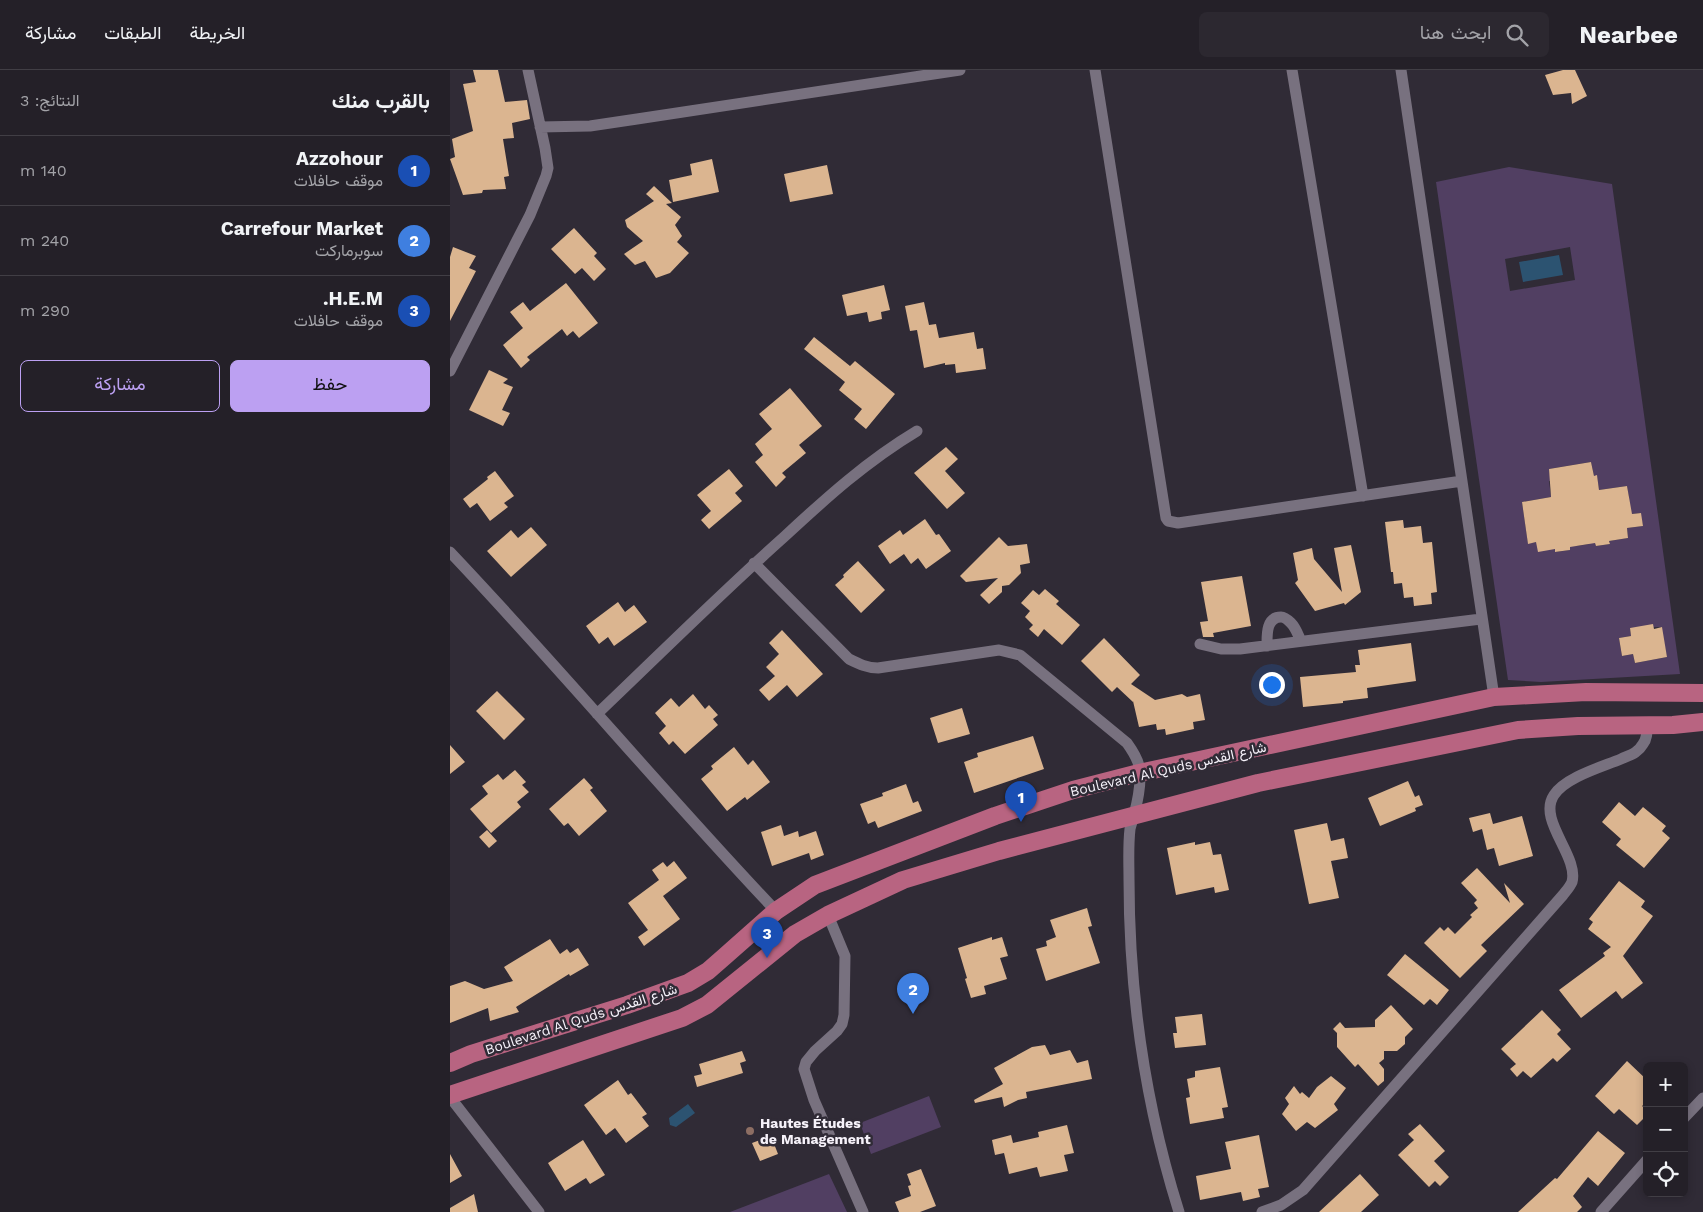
<!DOCTYPE html>
<html lang="ar">
<meta charset="utf-8">
<style>
:root{--surface:#242028;--page:#2c2830;--text:#f1f3f6;--muted:#a3a3a8;--line:#413e45;--accent:#bca0f2}
body{margin:0;font-family:"Work Sans",Vazirmatn,sans-serif;background:var(--page);color:var(--text);direction:rtl}
.controls{position:absolute;right:15px;bottom:15px;display:grid;overflow:hidden;border-radius:8px;box-shadow:0 2px 8px #0003}
.controls button{width:45px;height:45px;display:grid;place-items:center;padding:0;border:0;border-bottom:1px solid var(--line);background:var(--surface);color:var(--text);font:25px sans-serif}
.you{position:absolute;left:821px;top:614px;width:18px;height:18px;margin:-12px;border:4px solid #fff;border-radius:50%;background:#1a73e8;box-shadow:0 0 0 8px #1a73e833}
.badge{display:grid;place-items:center;width:32px;height:32px;border-radius:50%;background:var(--accent);color:#fff;font-size:16px;font-weight:700}
.pin{position:absolute;translate:-50% -41px;filter:drop-shadow(0 1px 2px #0008)}
.pin::after{content:'';position:absolute;top:26px;width:18px;height:15px;background:inherit;clip-path:polygon(0 0,100% 0,50% 100%)}
.list{margin:0;padding:0;list-style:none}
h2{display:flex;justify-content:space-between;align-items:center;height:65px;margin:0;padding:0 20px;font-size:21px}
h2 small{font-size:16px;font-weight:400;color:var(--muted)}
.list li{display:grid;grid-template-columns:32px 1fr auto;gap:15px;align-items:center;box-sizing:border-box;height:70px;padding:0 20px;border-top:1px solid var(--line)}
.list b{display:block;font-size:19px;white-space:nowrap}
.list p{margin:0;font-size:16px;white-space:nowrap;color:var(--muted)}
.list em{font-size:16px;font-style:normal;color:var(--muted)}
.actions{display:flex;gap:10px;padding:15px 20px}
.actions a{flex:1;padding:11px 0;border:1px solid var(--accent);border-radius:8px;text-align:center;font-size:18px;color:var(--accent)}
.actions .main{background:var(--accent);color:#111}
.icon{flex:none;width:28px;height:28px;fill:none;stroke:currentColor;stroke-width:2;stroke-linecap:round;stroke-linejoin:round}
.map{position:relative;flex:none;width:1253px;height:1142px;overflow:hidden;direction:ltr}
header{display:flex;align-items:center;gap:30px;box-sizing:border-box;height:70px;padding:0 25px;background:var(--surface);border-bottom:1px solid var(--line)}
header strong{font-size:24px}
nav{display:flex;gap:28px;margin-inline-start:auto;font-size:18px}
.search{width:350px;height:45px;background:var(--page);display:flex;align-items:center;gap:12px;box-sizing:border-box;padding:0 18px;border-radius:8px;color:var(--muted);font-size:19px}
main{display:flex}
aside{flex:1;background:var(--surface)}
.map>svg:first-child{display:block}
.green{fill:#513f62;fill-rule:evenodd}
.water{fill:#2c5371}
.building{fill:#dbb590}
.lines{fill:none;stroke-linecap:round;stroke-linejoin:round}
.minor{stroke:#78717f;stroke-width:11}
.primary{stroke:#b86481;stroke-width:18}
.education-dot{fill:#8d6e63;stroke:#302b36;stroke-width:2}
.labels{text-anchor:middle;stroke-width:5;stroke-linejoin:round;paint-order:stroke}
.street-label{font-size:14px;fill:#f6f2fa;stroke:#302b36}
.poi-label{font-size:14px;font-weight:bold;fill:#f6f2fa;stroke:#302b36;text-anchor:start}
</style>
<header>
<strong>Nearbee</strong>
<div class="search"><svg class="icon" aria-label="search" viewBox="0 0 24 24"><circle cx="10" cy="10" r="6"/><path d="M15 15l6 6"/></svg>ابحث هنا</div>
<nav><a>الخريطة</a><a>الطبقات</a><a>مشاركة</a></nav>
</header>
<main>
<div class="map">
<svg width="1253" height="1142" viewBox="0 0 1253 1142">
<rect width="100%" height="100%" fill="#302b36"/>
<path class="green" d="M1059 97 1162 114 1230 604 1091 612 1058 610 986 112ZM1120 177 1125 210 1060 221 1055 189ZM1141 392 1144 406H1147L1149 420 1177 416 1179 428 1167 446 1190 443 1193 456 1177 458 1178 468 1159 471 1160 474 1146 476 1143 462 1139 474 1127 476 1118 466 1120 480 1106 482 1105 479 1086 472 1078 473 1072 432 1101 427 1099 411H1101L1099 399ZM1211 557 1217 587 1185 593 1183 584 1172 586 1169 568 1181 566 1180 558Z
M479 1026 491 1057 421 1084 410 1053Z
M379 1104 397 1142H280Z"/>
<path class="water" d="M1109 185 1113 205 1073 212 1069 192Z
M238 1034 245 1043 226 1057 220 1055 219 1048Z"/>
<path class="building" d="M23 0H48L55 32 77 30 80 49 62 53 64 68 53 69 59 106 54 107 56 119 33 120 32 123 13 125 0 89 5 87 2 69 23 61 13 14 26 12Z
M1113 0H1125L1137 26 1122 34 1121 23 1103 25 1095 5Z
M262 89 269 122 223 132 219 110 242 105 240 94Z
M377 95 383 124 340 132 334 104Z
M204 116 222 133 216 134 231 147 225 155 232 166 227 172 239 183 220 203 206 208 195 191 185 195 174 184 193 171 177 157 175 150 204 131 196 124Z
M124 158 147 183 144 186 156 199 144 211 132 198 125 204 101 179Z
M3 177 26 186 19 198 26 201 0 251V187Z
M116 213 148 253 129 268 123 261 117 266 112 259 77 287 80 290 71 298 53 275 73 258 60 242 73 232 80 241Z
M434 215 440 240 431 242 432 249 419 252 417 242 397 246 392 225Z
M474 232 479 255 486 254 489 268 524 262 527 279 533 278 536 299 506 303 505 294 495 295V293L474 298 467 260 460 261 455 236Z
M364 267 400 296 405 291 445 324 416 359 404 349 412 339 389 320 395 312 354 279Z
M39 300 58 309 53 313 63 317 52 340 60 343 53 356 19 340Z
M340 318 372 356 349 375 356 383 332 403 336 407 326 417 305 392 313 385 305 374 322 359 309 344Z
M496 377 508 389 495 401 515 423 497 439 464 403Z
M1141 392 1144 406 1147 405 1149 420 1177 416 1182 444 1191 443 1193 456 1177 458 1178 468 1159 471 1160 474 1146 476 1145 473 1120 477V480L1105 482V479L1088 482 1086 472 1078 474 1072 432 1101 427 1099 399Z
M279 399 293 416 285 423 292 431 259 459 251 450 261 441 247 425Z
M45 401 64 426 54 433 58 437 40 451 27 433 20 438 13 429 38 409 37 407Z
M475 449 486 465 489 464 501 481 476 499 468 488 461 494 454 484 440 494 428 476 450 460 453 465Z
M953 450 954 458 971 456 973 473 982 472 987 522 981 523 982 534 964 536 963 527 954 528 952 513 944 514 943 502H941L935 452Z
M81 457 97 475 61 507 37 481 61 460 68 468Z
M549 467 558 476 577 474 580 493 570 495 571 503 559 515 552 516V522L539 534 530 525 548 508 516 512 510 506Z
M901 475 911 522 895 535 894 533 865 541 845 513 848 510 843 483 862 478 864 489 892 522 884 478Z
M408 491 435 520 411 543 385 515 394 507 393 505Z
M792 506 801 556 763 563 764 567H753L750 552 758 551 751 512Z
M595 519 609 531 606 534 630 555 612 575 594 559 588 567 579 559 583 555 575 547 580 541 571 533 583 520 589 525Z
M168 532 175 542 184 535 197 552 164 576 158 567 149 574 136 556Z
M1203 554 1204 559 1212 557 1217 587 1185 593 1183 584 1172 586 1169 568 1181 566 1180 558Z
M332 560 373 604 347 627 337 615 319 631 309 620 325 606 316 597 329 584 319 573Z
M654 568 690 605 681 614 705 630 732 624 737 627 750 624 755 650 743 652 744 659 716 665 715 659 707 660 706 654 689 657 683 631V632L667 617 662 622 631 591Z
M961 573 966 611 917 618 918 628 893 631V633L853 637 850 607 906 602 905 595H910L908 580Z
M47 621 75 649 54 670 26 641Z
M243 624 255 639 259 635 268 645 263 649 268 655 235 684 223 671 219 675 209 663 216 656 205 643 221 628 229 637Z
M512 638 520 664 488 673 480 648Z
M583 666 594 699 524 723 514 692 528 687 527 683Z
M0 675 15 692 0 704Z
M284 677 298 695 303 690 320 712 297 730 295 727 277 741 251 709 263 699 261 696Z
M65 700 76 712 72 715 79 722 67 732 71 737 41 763 20 739 38 724 32 716 48 704 53 710Z
M134 708 143 718 140 720 157 741 129 766 118 753 114 756 99 739Z
M958 711 965 727 969 725 973 735 965 738 966 741 930 756 918 728Z
M456 714 463 733 468 731 472 741 428 758 425 751 418 754 410 734 433 726 432 723Z
M1169 732 1185 746 1193 737 1216 756 1212 761 1220 768 1194 798 1166 775 1171 769 1152 752Z
M1040 743 1043 754 1072 746 1083 786 1049 796 1044 778 1037 780 1032 759 1023 762 1019 748Z
M877 753 881 771 894 768 898 788 881 791 889 828 859 834 844 760Z
M331 755 334 766 348 761 349 767 366 761 374 785 361 790 359 783 322 796 311 762Z
M37 760 47 771 39 778 29 767Z
M745 772V775L760 772 763 785 771 784 779 820 765 823 764 817 726 825 717 778Z
M224 791 237 808 213 826 230 849 194 876 188 867 198 860 178 833 209 810 202 800 213 792 217 797Z
M1027 798 1060 833 1054 813 1074 834 1031 875 1037 881 1010 908 974 873 990 857 994 861 998 857 1005 864 1022 847 1020 845 1028 838 1024 833 1027 830 1011 813Z
M1169 811 1195 831 1191 837 1203 846 1173 886 1193 913 1172 929 1166 921 1131 948 1109 920 1155 886 1153 883 1161 877 1138 859 1143 852 1139 849Z
M637 838 642 856 638 857 650 893 596 911 586 879 597 876 596 871 606 867 600 850Z
M542 867V870L552 867 558 886 550 888 557 909 534 916 536 924 521 928 515 909 517 908 508 878Z
M100 869 110 884 117 879 120 883 128 878 139 895 120 906 119 904 66 937 69 942 40 951 38 938 0 953V916L15 911 34 919 63 911 54 897Z
M955 884 999 920 987 935 980 929 974 935 937 905Z
M941 935 963 959 955 967V974L947 981H934V989L929 993 934 999V1011L928 1016 908 994 905 997 887 977V963L883 959 890 952 895 958 925 957V950Z
M1092 940 1111 960 1107 964 1121 979 1107 992 1103 988 1081 1008 1073 1001 1067 1007 1060 999 1066 994 1051 979Z
M752 944 756 975 725 978 723 963H727L725 947Z
M595 975 600 985 620 980 627 993 638 990 642 1009 576 1022 577 1028 568 1030 554 1037 552 1027 525 1033 524 1030 553 1014 544 998 582 977Z
M292 981 296 991 290 993 293 1003 247 1017 244 1006 252 1004 249 994Z
M1177 991 1197 1010V1032L1192 1036 1197 1040V1045L1187 1055 1169 1039 1164 1044 1145 1026Z
M770 997 778 1037 772 1038 774 1048 740 1054 736 1028 740 1027 737 1009 745 1007V1001Z
M881 1006 896 1018 884 1034 888 1040 865 1058 857 1052 846 1061 832 1044 839 1034 835 1028 844 1016 850 1024 852 1022 859 1028 867 1017Z
M168 1010 178 1025 181 1023 197 1044 192 1047 199 1056 176 1073 165 1058 156 1065 134 1035Z
M970 1054 995 1081 984 1091 999 1107 990 1116 985 1111 979 1117 948 1085 964 1070 958 1064Z
M617 1055 624 1083 614 1085 618 1101 590 1107 587 1097 559 1104 554 1083 545 1085 542 1070 561 1065 563 1073 589 1067 588 1062Z
M1148 1061 1175 1083 1148 1116 1138 1107 1123 1126 1132 1137 1127 1142H1068L1105 1108 1107 1109Z
M809 1065 819 1117 808 1119 810 1127 793 1131 791 1122 750 1130 746 1106 781 1099 775 1072Z
M321 1066 328 1084 310 1091 302 1073Z
M133 1070 155 1105 140 1114 136 1108 115 1121 98 1093Z
M0 1084 12 1106 0 1113Z
M471 1099 486 1136 470 1142H449L445 1132 461 1126 458 1116 461 1115 457 1104Z
M910 1104 929 1125 911 1142H869Z
M24 1124 28 1142H0V1138Z"/>
<g class="lines">
<path class="minor" d="M645 0 716 448 718 451 728 453 1012 411
M842 0 913 426
M951 0 1044 627
M90 57 140 56 187 49 510 0
M0 301 80 145 96 106 98 98 95 78 78 0
M0 482C111 599 215 724 326 841
M304 493 399 589C409 594 417 598 428 598L549 580 570 585 677 673C682 680 687 687 689 696 692 711 688 730 684 745 683 750 681 754 680 759 678 776 679 793 679 809 679 922 695 1034 729 1142
M750 574 771 579H790L1031 549
M817 576C817 565 816 547 831 547 835 547 838 550 841 553 846 558 848 565 851 571
M147 644C209 585 270 524 334 467 376 428 417 391 467 361
M378 845 395 886 394 945 392 954 387 961 365 981 356 992 354 999 364 1030 413 1142
M0 1027 89 1142
M1234 1048 1253 1028
M812 1142 831 1135 853 1120 1113 825C1116 821 1120 817 1122 812 1129 786 1087 750 1104 725 1116 707 1152 697 1171 689 1180 685 1188 683 1193 674 1197 669 1197 663 1197 656
M1151 1142 1197 1090"/>
<path class="primary" d="M0 993 21 984 177 935 238 913 258 901 274 887 326 841 365 815 545 746 623 720 689 703 1044 627 1136 622 1253 623
M0 1025 232 948 257 935 345 864 378 845 453 810 549 781 808 713 1068 660 1128 656 1223 655 1253 652"/>
</g>
<circle class="education-dot" cx="300" cy="1061" r="5"/>
<g class="labels">
<g class="street-label">
<text transform="translate(718 699) rotate(-13)" y="5">Boulevard Al Quds شارع القدس</text>
<text transform="translate(131 949) rotate(-18)" y="5">Boulevard Al Quds شارع القدس</text>
</g>
<g class="poi-label">
<text x="310" y="1058">Hautes Études<tspan x="310" dy="16">de Management</tspan></text>
</g>
</g>
</svg>
<div class="controls">
<button>+</button>
<button>−</button>
<button><svg class="icon" aria-label="locate" viewBox="0 0 24 24"><circle cx="12" cy="12" r="6"/><path d="M12 2v4M12 18v4M2 12h4M18 12h4"/></svg></button>
</div>
<div class="you"></div>
<div class="pin badge" style="left:571px;top:752px;background:#1a4fb4">1</div>
<div class="pin badge" style="left:463px;top:944px;background:#3f7fe0">2</div>
<div class="pin badge" style="left:317px;top:888px;background:#1a4fb4">3</div>
</div>
<aside>
<h2>بالقرب منك<small>النتائج: 3</small></h2>
<ul class="list">
<li><span class="badge" style="background:#1a4fb4">1</span><div><b>Azzohour</b><p>موقف حافلات</p></div><em>140 m</em></li>
<li><span class="badge" style="background:#3f7fe0">2</span><div><b>Carrefour Market</b><p>سوبرماركت</p></div><em>240 m</em></li>
<li><span class="badge" style="background:#1a4fb4">3</span><div><b>H.E.M.</b><p>موقف حافلات</p></div><em>290 m</em></li>
</ul>
<div class="actions"><a class="main">حفظ</a><a>مشاركة</a></div>
</aside>
</main>
